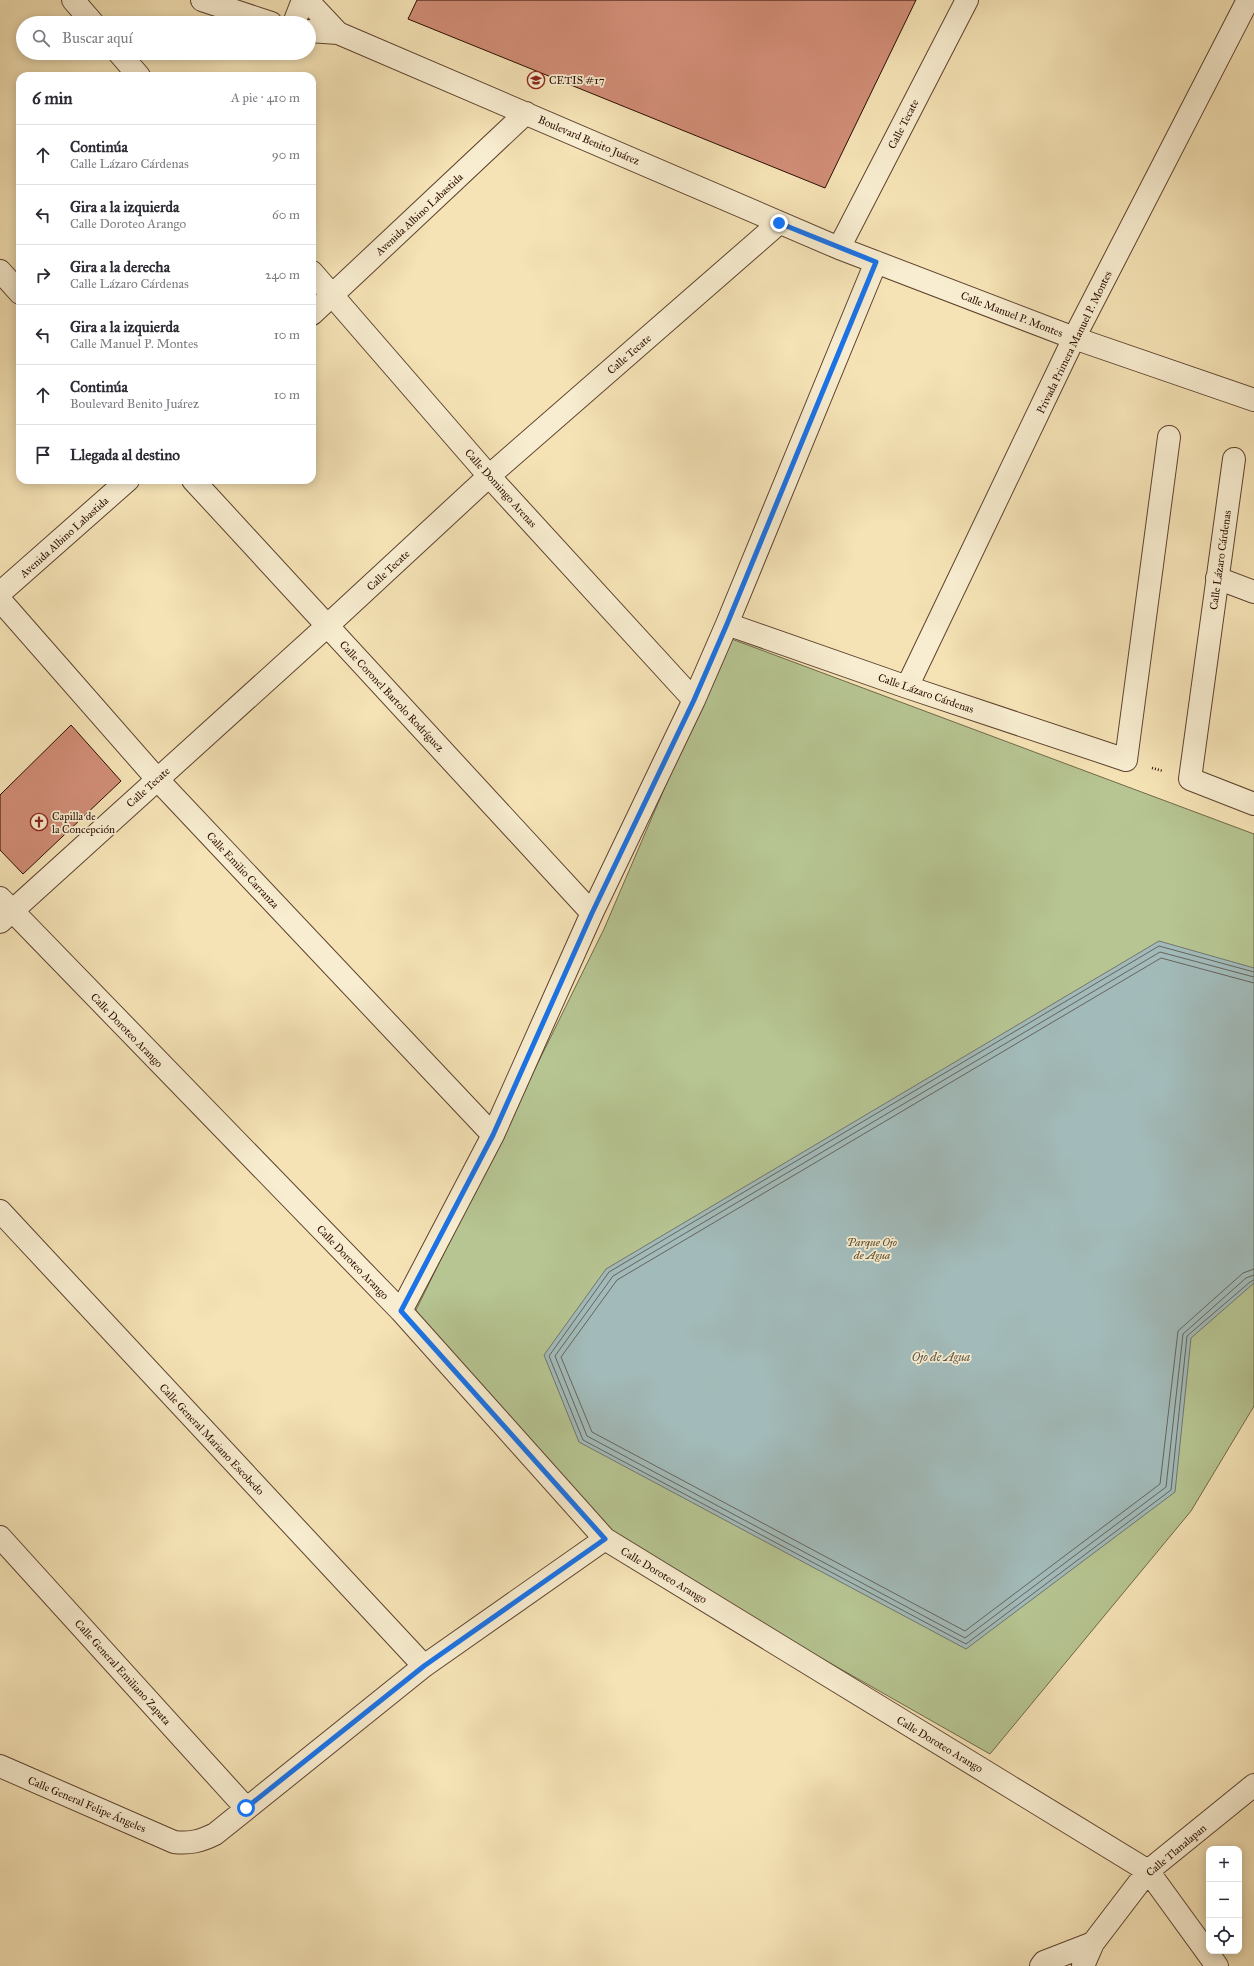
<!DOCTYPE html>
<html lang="es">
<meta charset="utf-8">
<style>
:root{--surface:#fff;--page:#f7f7f7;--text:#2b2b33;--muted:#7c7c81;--line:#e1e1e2}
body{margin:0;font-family:"IM FELL Great Primer",serif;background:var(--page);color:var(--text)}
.controls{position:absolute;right:12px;bottom:12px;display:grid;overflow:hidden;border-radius:8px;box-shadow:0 2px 10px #0003}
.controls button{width:36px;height:36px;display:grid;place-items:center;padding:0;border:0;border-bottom:1px solid var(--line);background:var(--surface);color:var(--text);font:20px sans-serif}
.stop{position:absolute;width:12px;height:12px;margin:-9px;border:3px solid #1a73e8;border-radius:50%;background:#fff}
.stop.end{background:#1a73e8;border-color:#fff;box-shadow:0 1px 4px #0008}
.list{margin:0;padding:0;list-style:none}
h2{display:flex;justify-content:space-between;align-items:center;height:52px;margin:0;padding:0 16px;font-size:17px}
h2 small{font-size:13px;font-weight:400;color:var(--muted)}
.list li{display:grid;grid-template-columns:26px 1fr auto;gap:12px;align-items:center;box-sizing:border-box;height:60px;padding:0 16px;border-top:1px solid var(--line)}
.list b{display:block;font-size:15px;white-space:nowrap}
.list p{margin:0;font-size:13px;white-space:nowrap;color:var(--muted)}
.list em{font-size:13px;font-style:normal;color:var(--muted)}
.icon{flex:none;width:22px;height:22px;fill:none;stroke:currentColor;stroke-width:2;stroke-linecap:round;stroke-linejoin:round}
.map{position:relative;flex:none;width:1254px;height:1966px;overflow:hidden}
.search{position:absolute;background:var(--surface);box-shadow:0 2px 10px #0003;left:16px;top:16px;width:300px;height:44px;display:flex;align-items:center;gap:10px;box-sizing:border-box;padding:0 14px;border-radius:22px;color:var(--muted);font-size:15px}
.panel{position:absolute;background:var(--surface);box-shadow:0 2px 10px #0003;left:16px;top:72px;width:300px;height:412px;border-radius:12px}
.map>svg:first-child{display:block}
.green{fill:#b6c592;stroke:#706849}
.water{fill:#a2bbba;stroke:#727570}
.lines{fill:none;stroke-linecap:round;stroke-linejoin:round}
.shore{stroke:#66645d;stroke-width:1}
.building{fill:#d18d77;stroke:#2a0c00}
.minor-casing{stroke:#5d422e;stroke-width:24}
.path{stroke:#2a0c00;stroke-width:2.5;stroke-dasharray:1 2;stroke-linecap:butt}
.minor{stroke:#f8edd0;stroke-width:22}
.route{stroke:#1a73e8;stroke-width:5}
.labels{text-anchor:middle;stroke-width:3.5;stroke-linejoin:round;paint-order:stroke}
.poi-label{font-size:11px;fill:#2a0c00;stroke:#f8edd0;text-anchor:start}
.street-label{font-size:11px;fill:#2a0c00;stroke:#f8edd0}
.park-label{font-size:11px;font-style:italic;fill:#5b4d33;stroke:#f8edd0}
.water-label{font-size:12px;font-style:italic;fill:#5a524a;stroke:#f8edd0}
</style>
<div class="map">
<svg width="1254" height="1966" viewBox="0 0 1254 1966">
<rect width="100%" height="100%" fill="#f5e3b6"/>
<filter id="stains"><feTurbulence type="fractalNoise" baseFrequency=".005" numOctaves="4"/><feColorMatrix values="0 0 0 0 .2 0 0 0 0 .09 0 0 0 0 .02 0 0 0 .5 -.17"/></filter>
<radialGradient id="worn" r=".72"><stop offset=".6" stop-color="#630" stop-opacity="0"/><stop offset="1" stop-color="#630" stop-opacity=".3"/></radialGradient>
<path class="green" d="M729 638 1254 834V1406L1191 1511 990 1754 612 1539 412 1318 604 929Z"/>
<path class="water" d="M1159 941 1254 968V1283L1191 1338 1175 1492 966 1649 579 1442 544 1355 606 1269Z"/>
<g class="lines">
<path class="shore" d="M1254 972 1159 946 609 1272 549 1356 583 1440 966 1644 1171 1490 1187 1336 1250 1282 1254 1280
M1254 977 1160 952 613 1276 555 1356 587 1436 965 1638 1166 1487 1183 1334 1246 1278 1254 1275
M1254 983 1161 958 617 1280 561 1357 592 1432 965 1631 1160 1484 1178 1331 1243 1273 1254 1269"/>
</g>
<path class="building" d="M417 0H916L825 188 408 19Z
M71 725 121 781 23 874 0 850V795Z"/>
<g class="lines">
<defs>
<path id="minor" d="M73 0 93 23
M202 0 271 23
M307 0 338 33
M294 23 303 0
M309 31 338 33 839 248 1074 338 1254 400
M119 53 139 76
M839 248 967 0
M0 271 20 293
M312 272 489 476 694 700
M312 314 526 113
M1234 459 1190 779 1254 804
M193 480 592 913
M1217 578 1254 592
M0 593 128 480
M0 600 157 779 493 1135
M727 624 907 687 1126 760 1169 437
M907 687 1074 338 1248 0
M0 898 401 1311 605 1539 1148 1871 1217 1966
M0 922 327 626 489 476 779 223
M0 1211 424 1666
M401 1311 493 1135 592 913 694 700 727 624 876 262
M0 1537 246 1808
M0 1766 174 1842C190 1844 201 1841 215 1834L424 1666 605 1539
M1041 1966 1044 1962 1093 1943
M1083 1966 1093 1943 1148 1871 1254 1785"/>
</defs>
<use href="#minor" class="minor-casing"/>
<path class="path" d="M1152 768 1163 771"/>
<use href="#minor" class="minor"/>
</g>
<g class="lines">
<path class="route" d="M246 1808 424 1666 605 1539 401 1311 493 1135 592 913 694 700 727 624 876 262 779 223"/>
</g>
<defs>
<symbol id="school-ring" viewBox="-11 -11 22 22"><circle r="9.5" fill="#f8edd0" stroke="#8f2418" stroke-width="1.5"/><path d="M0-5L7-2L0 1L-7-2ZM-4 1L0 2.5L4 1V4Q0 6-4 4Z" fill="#8f2418"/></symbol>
<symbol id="church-ring" viewBox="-11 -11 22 22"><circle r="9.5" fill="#f8edd0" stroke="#8f2418" stroke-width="1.5"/><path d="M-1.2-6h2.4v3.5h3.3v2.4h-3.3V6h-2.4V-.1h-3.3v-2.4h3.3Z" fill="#8f2418"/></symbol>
</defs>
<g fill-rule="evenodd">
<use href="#school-ring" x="526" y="70" width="20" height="20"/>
<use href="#church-ring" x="29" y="812" width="20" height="20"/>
</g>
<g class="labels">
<g class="poi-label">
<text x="549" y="84">CETIS #17</text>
<text x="52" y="820">Capilla de<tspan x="52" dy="13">la Concepción</tspan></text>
</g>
<g class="street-label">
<text transform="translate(903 124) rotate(-63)" y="4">Calle Tecate</text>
<text transform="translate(589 140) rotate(23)" y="4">Boulevard Benito Juárez</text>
<text transform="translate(419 214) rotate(-43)" y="4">Avenida Albino Labastida</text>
<text transform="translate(1012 314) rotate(21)" y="4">Calle Manuel P. Montes</text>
<text transform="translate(1074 342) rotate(-64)" y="4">Privada Primera Manuel P. Montes</text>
<text transform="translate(629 354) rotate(-41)" y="4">Calle Tecate</text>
<text transform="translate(501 488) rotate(48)" y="4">Calle Domingo Arenas</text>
<text transform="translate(64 537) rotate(-42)" y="4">Avenida Albino Labastida</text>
<text transform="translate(1220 560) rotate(-82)" y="4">Calle Lázaro Cárdenas</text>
<text transform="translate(388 570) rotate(-43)" y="4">Calle Tecate</text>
<text transform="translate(926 693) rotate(19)" y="4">Calle Lázaro Cárdenas</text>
<text transform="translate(392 696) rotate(47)" y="4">Calle Coronel Bartolo Rodríguez</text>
<text transform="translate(148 787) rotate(-42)" y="4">Calle Tecate</text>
<text transform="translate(243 870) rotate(47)" y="4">Calle Emilio Carranza</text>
<text transform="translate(127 1030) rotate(46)" y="4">Calle Doroteo Arango</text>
<text transform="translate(353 1262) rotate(46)" y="4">Calle Doroteo Arango</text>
<text transform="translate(212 1439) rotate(47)" y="4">Calle General Mariano Escobedo</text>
<text transform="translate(664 1575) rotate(31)" y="4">Calle Doroteo Arango</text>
<text transform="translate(123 1672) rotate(48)" y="4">Calle General Emiliano Zapata</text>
<text transform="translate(940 1744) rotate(31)" y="4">Calle Doroteo Arango</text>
<text transform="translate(87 1804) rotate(23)" y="4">Calle General Felipe Ángeles</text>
<text transform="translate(1176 1850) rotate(-40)" y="4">Calle Tlanalapan</text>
</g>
<g class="park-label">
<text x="872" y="1246">Parque Ojo<tspan x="872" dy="13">de Agua</tspan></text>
</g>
<g class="water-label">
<text x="941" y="1361">Ojo de Agua</text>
</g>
</g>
<rect width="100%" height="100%" filter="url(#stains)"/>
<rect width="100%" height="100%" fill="url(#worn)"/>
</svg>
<div class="controls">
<button>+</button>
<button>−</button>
<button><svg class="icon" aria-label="locate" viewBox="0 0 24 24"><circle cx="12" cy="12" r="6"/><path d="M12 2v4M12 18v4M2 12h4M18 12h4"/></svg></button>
</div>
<div class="stop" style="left:246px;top:1808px"></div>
<div class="stop end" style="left:779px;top:223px"></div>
<div class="search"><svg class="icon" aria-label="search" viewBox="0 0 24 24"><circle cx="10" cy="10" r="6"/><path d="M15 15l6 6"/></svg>Buscar aquí</div>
<section class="panel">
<h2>6 min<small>A pie · 410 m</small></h2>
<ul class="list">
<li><svg class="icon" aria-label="ahead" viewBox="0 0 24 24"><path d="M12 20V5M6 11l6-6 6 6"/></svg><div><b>Continúa</b><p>Calle Lázaro Cárdenas</p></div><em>90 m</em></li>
<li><svg class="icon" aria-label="left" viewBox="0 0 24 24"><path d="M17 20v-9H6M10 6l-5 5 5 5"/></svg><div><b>Gira a la izquierda</b><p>Calle Doroteo Arango</p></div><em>60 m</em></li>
<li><svg class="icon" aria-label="right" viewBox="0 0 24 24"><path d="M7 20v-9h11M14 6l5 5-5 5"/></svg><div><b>Gira a la derecha</b><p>Calle Lázaro Cárdenas</p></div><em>240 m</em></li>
<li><svg class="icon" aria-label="left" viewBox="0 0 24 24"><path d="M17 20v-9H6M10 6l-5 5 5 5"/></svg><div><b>Gira a la izquierda</b><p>Calle Manuel P. Montes</p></div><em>10 m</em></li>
<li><svg class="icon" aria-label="ahead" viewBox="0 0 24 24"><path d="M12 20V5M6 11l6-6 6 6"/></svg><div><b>Continúa</b><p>Boulevard Benito Juárez</p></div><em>10 m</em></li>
<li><svg class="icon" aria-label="arrive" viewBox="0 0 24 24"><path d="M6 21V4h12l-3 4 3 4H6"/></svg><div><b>Llegada al destino</b></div></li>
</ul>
</section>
</div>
